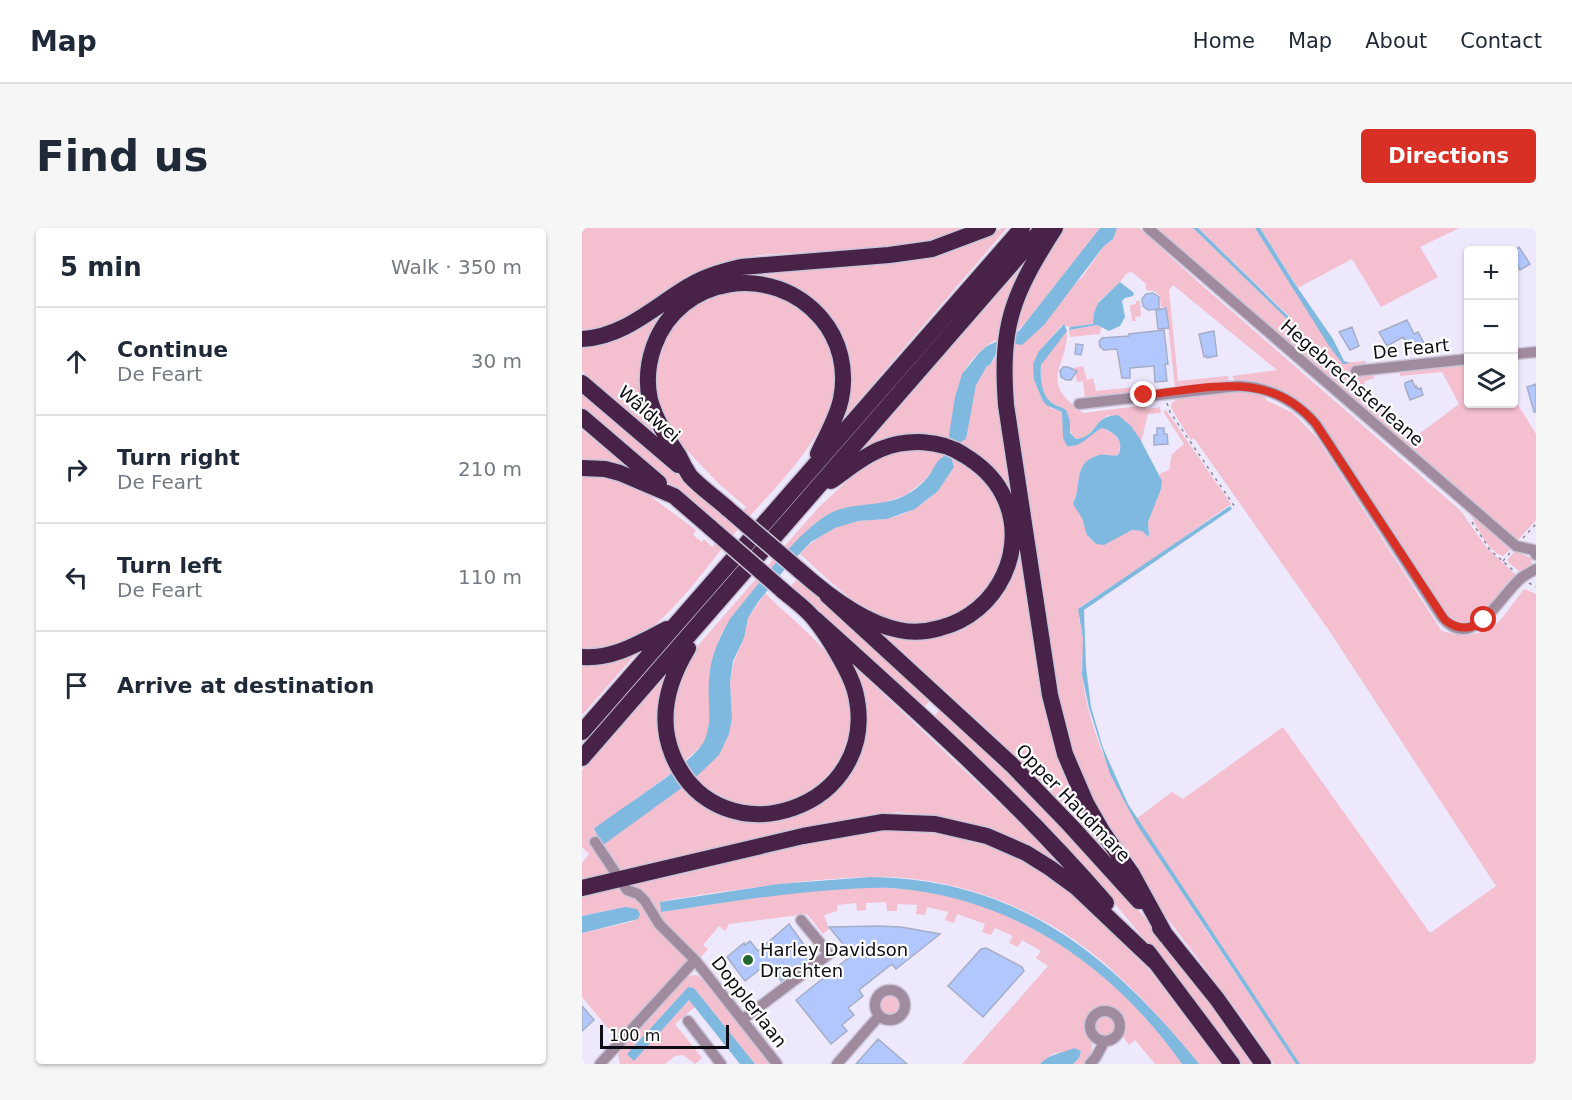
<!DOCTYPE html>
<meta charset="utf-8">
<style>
:root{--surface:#fff;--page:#f6f6f7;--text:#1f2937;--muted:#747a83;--line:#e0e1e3;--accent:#d93025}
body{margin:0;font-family:"DejaVu Sans",sans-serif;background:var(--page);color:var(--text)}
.controls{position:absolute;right:18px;top:18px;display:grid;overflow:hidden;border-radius:6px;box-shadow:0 2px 4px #0004}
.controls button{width:54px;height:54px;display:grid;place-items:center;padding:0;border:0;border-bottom:2px solid var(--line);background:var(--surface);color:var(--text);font:30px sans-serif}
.scale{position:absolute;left:18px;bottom:15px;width:129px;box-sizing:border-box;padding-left:6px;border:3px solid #0e0c14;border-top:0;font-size:16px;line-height:21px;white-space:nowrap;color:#0e0c14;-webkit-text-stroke:4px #fff;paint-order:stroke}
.stop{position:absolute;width:18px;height:18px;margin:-14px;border:4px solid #d93025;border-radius:50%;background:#fff}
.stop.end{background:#d93025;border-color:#fff;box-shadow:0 2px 6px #0008}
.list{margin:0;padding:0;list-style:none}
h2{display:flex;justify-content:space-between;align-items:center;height:78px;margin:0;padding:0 24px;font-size:26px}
h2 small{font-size:20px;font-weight:400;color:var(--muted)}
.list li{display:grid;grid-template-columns:39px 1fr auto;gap:18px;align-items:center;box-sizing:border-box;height:108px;padding:0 24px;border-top:2px solid var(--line)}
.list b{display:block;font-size:22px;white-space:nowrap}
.list p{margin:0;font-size:20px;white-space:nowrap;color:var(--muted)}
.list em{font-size:20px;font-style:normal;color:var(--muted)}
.icon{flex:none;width:33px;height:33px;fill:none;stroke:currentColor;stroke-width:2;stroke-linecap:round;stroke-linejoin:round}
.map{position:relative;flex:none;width:954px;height:836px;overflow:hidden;border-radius:6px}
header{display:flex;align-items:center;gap:36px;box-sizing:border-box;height:84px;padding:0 30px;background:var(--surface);border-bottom:2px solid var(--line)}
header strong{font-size:28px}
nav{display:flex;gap:33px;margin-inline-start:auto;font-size:21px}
.intro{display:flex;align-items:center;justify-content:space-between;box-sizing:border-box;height:144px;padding:0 36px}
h1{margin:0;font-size:42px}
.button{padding:15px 27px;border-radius:6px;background:var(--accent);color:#fff;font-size:21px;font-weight:700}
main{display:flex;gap:36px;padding:0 36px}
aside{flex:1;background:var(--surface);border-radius:6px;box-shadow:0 2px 4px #0004}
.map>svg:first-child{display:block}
.green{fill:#f4bfcf}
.water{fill:#7fb9df}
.building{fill:#b2c7fe;stroke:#a4aec5;stroke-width:1.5}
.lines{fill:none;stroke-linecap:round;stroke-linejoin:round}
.minor-casing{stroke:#cac5d8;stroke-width:13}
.highway-casing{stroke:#cac5d8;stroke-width:19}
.path{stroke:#8b8796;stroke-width:1.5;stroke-dasharray:3 4.5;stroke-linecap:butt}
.minor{stroke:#a08b9e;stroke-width:10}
.highway{stroke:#482247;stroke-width:16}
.highway-bridge-casing{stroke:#cac5d8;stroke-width:19;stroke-linecap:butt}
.highway-bridge{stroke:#482247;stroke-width:16}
.route{stroke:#d93025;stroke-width:8}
.poi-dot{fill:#25652f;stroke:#fff;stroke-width:2}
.labels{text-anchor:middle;stroke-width:4.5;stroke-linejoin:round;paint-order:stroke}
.street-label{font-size:18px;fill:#0e0c14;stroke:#fff}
.poi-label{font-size:18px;fill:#0e0c14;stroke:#fff;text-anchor:start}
</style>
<header>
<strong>Map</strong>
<nav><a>Home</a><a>Map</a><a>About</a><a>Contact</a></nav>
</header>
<div class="intro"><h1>Find us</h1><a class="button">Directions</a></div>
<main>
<aside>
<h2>5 min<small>Walk · 350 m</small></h2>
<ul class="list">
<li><svg class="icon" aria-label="ahead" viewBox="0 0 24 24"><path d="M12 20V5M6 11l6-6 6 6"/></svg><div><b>Continue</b><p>De Feart</p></div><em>30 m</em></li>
<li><svg class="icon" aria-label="right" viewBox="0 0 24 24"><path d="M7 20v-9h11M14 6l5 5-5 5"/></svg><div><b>Turn right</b><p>De Feart</p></div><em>210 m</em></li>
<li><svg class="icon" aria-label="left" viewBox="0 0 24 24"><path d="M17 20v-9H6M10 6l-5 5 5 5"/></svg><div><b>Turn left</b><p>De Feart</p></div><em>110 m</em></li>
<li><svg class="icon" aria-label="arrive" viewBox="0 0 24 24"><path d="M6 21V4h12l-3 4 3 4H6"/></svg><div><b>Arrive at destination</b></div></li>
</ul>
</aside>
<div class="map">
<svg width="954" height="836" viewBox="0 0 954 836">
<rect width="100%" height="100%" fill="#eee8fd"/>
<path class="green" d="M0 0H394L361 12 314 19 177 27C149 32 122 39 98 53 67 72 37 100 0 103Z
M420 0H425L254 199 264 145 228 75 141 53 66 117 79 212 0 143V117L142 45 409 6Z
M483 0H518L445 93 433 105C440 66 459 31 483 0Z
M535 0H557L614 52 879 283 904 319 935 348 901 388 888 396 869 393 715 173 654 154 650 148 695 142 591 57 587 62 596 153 646 148 647 155 594 161 593 159 584 79H579L578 68 572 63 564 62V56L550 44 545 45 538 54 516 74 512 88 511 96 488 99 480 97 457 123 452 152 460 171 469 180 480 184 489 219 520 200 532 206 539 216 536 227C530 229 524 225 517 227 497 233 498 245 495 262 495 267 492 271 491 276 494 280 498 285 500 289 505 300 503 308 514 316L550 302 560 303 567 309 566 294 580 257 577 246 587 242 590 226 602 216 582 185 583 181 649 276 569 332 498 379C495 390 500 400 501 411 502 423 499 435 500 447 511 531 555 597 600 665 637 723 677 779 714 836H692L665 796 583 687 526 599 497 544 478 485 431 176 429 120H432V116L501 48 521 19 529 13Z
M575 0H611L705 91H707V88L616 0H673L760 135 784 133V138L793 150 783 153 781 160 783 163 901 272 833 209 877 176 860 144 818 148V143L886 134V176H932V170L954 206V292L936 312 934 313Z
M678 0H877L838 19 856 49 799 79 770 31 716 60Z
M449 28 417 114 413 112C379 135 375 154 370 192 369 200 369 208 366 215L274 229Z
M168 60C179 63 193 64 203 69 221 77 234 95 244 111 284 182 190 260 150 308 123 341 84 398 45 415 33 421 14 420 0 422V247L28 248 60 262 114 302 111 307 120 314 122 311 130 319 144 304 0 183V164L151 295 164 279 136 255 96 213 78 184 72 144 84 103 123 68Z
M554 73H558L559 88 553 89 554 93H550L548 77 554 76Z
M515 97 519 99 518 106 488 109 487 102Z
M485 103C485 143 455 151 501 185L564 177 565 181 578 179 579 185 566 186 559 214 558 211 527 187C513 192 509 214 492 210 486 202 487 191 484 182 479 179 472 177 467 173 459 166 456 142 461 132 467 122 478 113 485 103Z
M416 125 466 474 524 622 418 513 292 398 325 407 408 374 432 291 376 218 394 157 405 138 408 137Z
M501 138 505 152 511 150 514 163 554 159 555 165 503 171 501 153 495 154 492 140Z
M655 161 683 164 684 172 711 185 735 210 859 402C872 409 895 408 909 400 919 394 934 371 942 361L954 366V836H718L554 591 590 564 601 571 701 499 848 705 914 658 748 404 612 210 609 212 589 180 590 175 601 167Z
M0 202 49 242 0 237Z
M337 221 363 225 344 251 324 267 298 276 259 281 233 295 164 372 139 406 131 429 127 449 128 484 126 502 123 514 100 536 88 490 99 441 118 415 236 280 278 241 309 224Z
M371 229C387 238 402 249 411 265 439 316 411 381 354 393 340 396 327 398 313 394 276 383 245 350 218 326 234 309 254 296 277 293 291 292 305 292 318 287 343 279 359 261 372 239L370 232Z
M886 281 930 320 921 328C904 323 894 296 886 281Z
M933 323 949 330 950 337 938 344 926 334V331Z
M216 350 349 471 340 482 207 360Z
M183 365C210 393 258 425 266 466 276 514 251 557 205 573 198 576 190 579 183 579 154 579 135 566 112 551L143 515 150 490 148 454 152 433 162 410 166 390Z
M60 419 0 487V432Z
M264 431 451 607 492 652 353 588 315 584 0 652V635L7 626 0 619V542L83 446 79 461 92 543 12 602 16 606 72 579 105 556 126 575 220 582 276 519Z
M359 480 438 554 553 678 605 741 673 836H656C599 757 540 678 472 608 433 568 391 530 350 491Z
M345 598 404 614 464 645 508 681 568 743 639 836H617C585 797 549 756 510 725 454 680 379 652 308 649 281 648 253 651 226 653 194 656 163 661 131 665 114 668 95 670 78 674L79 684C153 673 230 658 305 660 426 664 532 739 600 836H573L553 812 547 817 540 807C545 783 520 768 508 789 497 806 523 812 501 836H491L497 830 492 820 484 824 472 825 458 836H380L466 738 454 730 459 723 440 712 436 719 427 715 431 708 413 700 409 707 400 704 403 696 375 686 372 695 363 692 366 684 345 679 343 687 334 686 335 677 315 676V683H305L304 674 284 675V682L275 683 274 675 255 677V683L242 687 247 701 241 706 225 686 147 696 143 703 137 698 121 717 126 721 119 729 113 724 35 811 0 769V705L52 693 43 679 0 688V668L156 629 259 606Z
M114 747C132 757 174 817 189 836H173L112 760 106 759 45 826 52 832 107 772 113 779 93 796 120 830 113 836 101 827 93 828 83 836H38L36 826 40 819 101 752 106 748Z
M299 777a9 9 0 1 1 18 0a9 9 0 1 1-18 0Z
M514 798a9 9 0 1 1 18 0a9 9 0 1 1-18 0Z"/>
<path class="water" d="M518 0H535L531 11 521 19 462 97 440 117 434 116 414 126 408 137 405 138 394 157 384 211 377 215 370 232 372 239 356 263 333 281 305 291 276 293 253 300 229 314 203 341 176 374 166 390 162 410 151 433 148 454 150 490 147 506 137 527 112 551 21 617 12 601C36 581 114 535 123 511 131 492 125 472 127 452 128 430 137 410 148 391 171 363 222 295 253 283 276 274 301 279 324 267 333 262 342 255 348 246 352 240 355 232 361 229L368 211 367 207 373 169 380 146 397 125 405 118 437 103Z
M611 0H616L707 89 708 91H705Z
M673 0H678L713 56 751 111 762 133 768 135 761 136 747 118Z
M538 54 552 65 551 68 543 70 540 73 543 89 538 98 527 103 515 97 487 102 488 99 511 96 512 85 516 75Z
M482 96 485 103 459 137C458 148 459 168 470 175 474 178 480 179 484 182L488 193V205L494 211C518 208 509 188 536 187L549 198 558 211 580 253 579 261 566 294 567 309 560 303 550 302 522 317 514 316 505 307 500 290 491 276C492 272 495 267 495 262 498 245 497 233 517 227 524 225 530 229 536 227 543 213 533 204 520 200 509 205 500 220 485 218L481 210 480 184 464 177 460 171 452 152 451 136 457 123Z
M648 278 650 281 502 382 504 439 509 479 521 520 546 576 718 836H714L555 597 528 546 507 480 500 447 501 410 496 381Z
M288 649C436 651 528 726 617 836H600C531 738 431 669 310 660 290 659 270 661 250 662 193 666 136 676 79 684L78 674 196 656Z
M43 679 55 681 58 686 56 691 0 705V688Z
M106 759 112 760 173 836H158L107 772 52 833 45 826Z
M492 820 499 823 497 830 491 836H458C468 825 479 826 492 820Z"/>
<path class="building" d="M937 19 948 36 938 42 932 32V23Z
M571 65 577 69V81L566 82 561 78 560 71 564 66Z
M584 80 587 100 576 101 574 82Z
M825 92 832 106 836 104 842 115 836 118 837 121 831 125 821 109 805 118 797 104Z
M770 99 777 118 768 122 757 104Z
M582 102 586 136H583L585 153 573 154 572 138 548 140V150H540L535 121 522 122 518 119 517 114 520 110 547 108V106Z
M632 103 635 128 625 130 624 128 622 129 617 106Z
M494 116 501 117 499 127 493 126Z
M481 139H486L495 143 489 152H484L479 149 478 143Z
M830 152 833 159 834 158 836 161 839 160 841 167 828 172 823 158V155Z
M954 156V184H952L945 159Z
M575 200H582V206H585L586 216 572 217V207H575Z
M207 696 231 729 199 753 186 735 163 753 145 729 162 715 163 717 168 713 176 723Z
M297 698 319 699 358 706 314 741 310 736 277 762 281 768 266 780 272 787 260 797 265 803 249 816 214 772 270 727 247 699Z
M404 720 440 739 442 743 401 789 366 758 399 721Z
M0 778 12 792 0 803Z
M296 811 325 836H274Z"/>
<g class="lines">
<defs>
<path id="minor" d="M566 0 934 318 952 322 954 327
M932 126 954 124
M774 143 886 131
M497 176 656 158C688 159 713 172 734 196L860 389C889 424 916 372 935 354 940 348 947 345 954 341
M13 614 45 662 56 666 63 673 77 696 113 732 195 836
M293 777a15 15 0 1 1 30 0a15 15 0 1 1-30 0Z
M508 798a15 15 0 1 1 30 0a15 15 0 1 1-30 0Z
M160 792 247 726 219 692
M106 793 139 836
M18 836 113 732
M255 836 297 788
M508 836 514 829 522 814"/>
<path id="highway" d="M473 0C430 67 418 97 424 177L468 467 483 526 504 575 520 603 550 646 584 708
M0 111C42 109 73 78 107 58 123 48 141 43 159 39L307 27 350 21 406 0
M0 155 96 237
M0 189 77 255
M0 240 23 241 38 245 92 268 129 300
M146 281C134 270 119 260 108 248 104 242 100 235 97 228 85 210 74 193 68 172 64 154 66 135 72 118 98 47 191 34 239 90 258 112 265 142 259 171 255 190 244 208 236 226
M217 342C244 366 281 395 317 402 331 405 344 404 358 400 416 386 449 318 420 265 411 248 397 236 382 227 358 211 325 211 299 221 281 228 265 242 249 253
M245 367 430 537 488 597 557 673
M233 391C334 482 435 572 524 675
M106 420C86 453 75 490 91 528 137 636 303 581 273 463 268 444 246 408 233 392 224 380 210 371 199 361
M0 429C32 431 57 415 85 401
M0 504 440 0
M0 530 461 0
M0 660 221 608 301 594 353 596 405 608 444 625 468 640 494 659 572 733
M578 700 635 771 681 836
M566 724 650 836"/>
</defs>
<use href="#minor" class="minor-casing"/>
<use href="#highway" class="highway-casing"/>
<path class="path" d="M585 175 588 184 653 279
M890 294 908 322 932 343
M941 310 954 296
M921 333 928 325
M947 355 954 359"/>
<use href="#minor" class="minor"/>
<use href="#highway" class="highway"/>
<defs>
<path id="highway-bridge" d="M146 281 217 342
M129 300 199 361"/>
</defs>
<use href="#highway-bridge" class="highway-bridge-casing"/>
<use href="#highway-bridge" class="highway-bridge"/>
</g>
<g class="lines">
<path class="route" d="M562 167C625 161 687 140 734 196L863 392C876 402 889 402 902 392"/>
</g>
<circle class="poi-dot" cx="166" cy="732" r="6"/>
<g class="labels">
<g class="street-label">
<text transform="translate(829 121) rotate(-6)" y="6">De Feart</text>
<text transform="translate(770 155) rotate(41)" y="6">Hegebrechsterleane</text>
<text transform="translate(67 186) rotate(41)" y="6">Wâldwei</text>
<text transform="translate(491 575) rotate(46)" y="6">Opper Haudmare</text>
<text transform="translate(167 774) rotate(52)" y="6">Dopplerlaan</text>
</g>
<g class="poi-label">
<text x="178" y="728">Harley Davidson<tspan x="178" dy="21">Drachten</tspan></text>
</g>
</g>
</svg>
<div class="controls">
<button>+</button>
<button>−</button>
<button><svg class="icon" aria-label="layers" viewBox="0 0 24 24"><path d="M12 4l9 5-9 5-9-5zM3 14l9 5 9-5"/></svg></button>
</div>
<div class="scale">100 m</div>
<div class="stop" style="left:902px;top:392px"></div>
<div class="stop end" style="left:562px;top:167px"></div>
</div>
</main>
